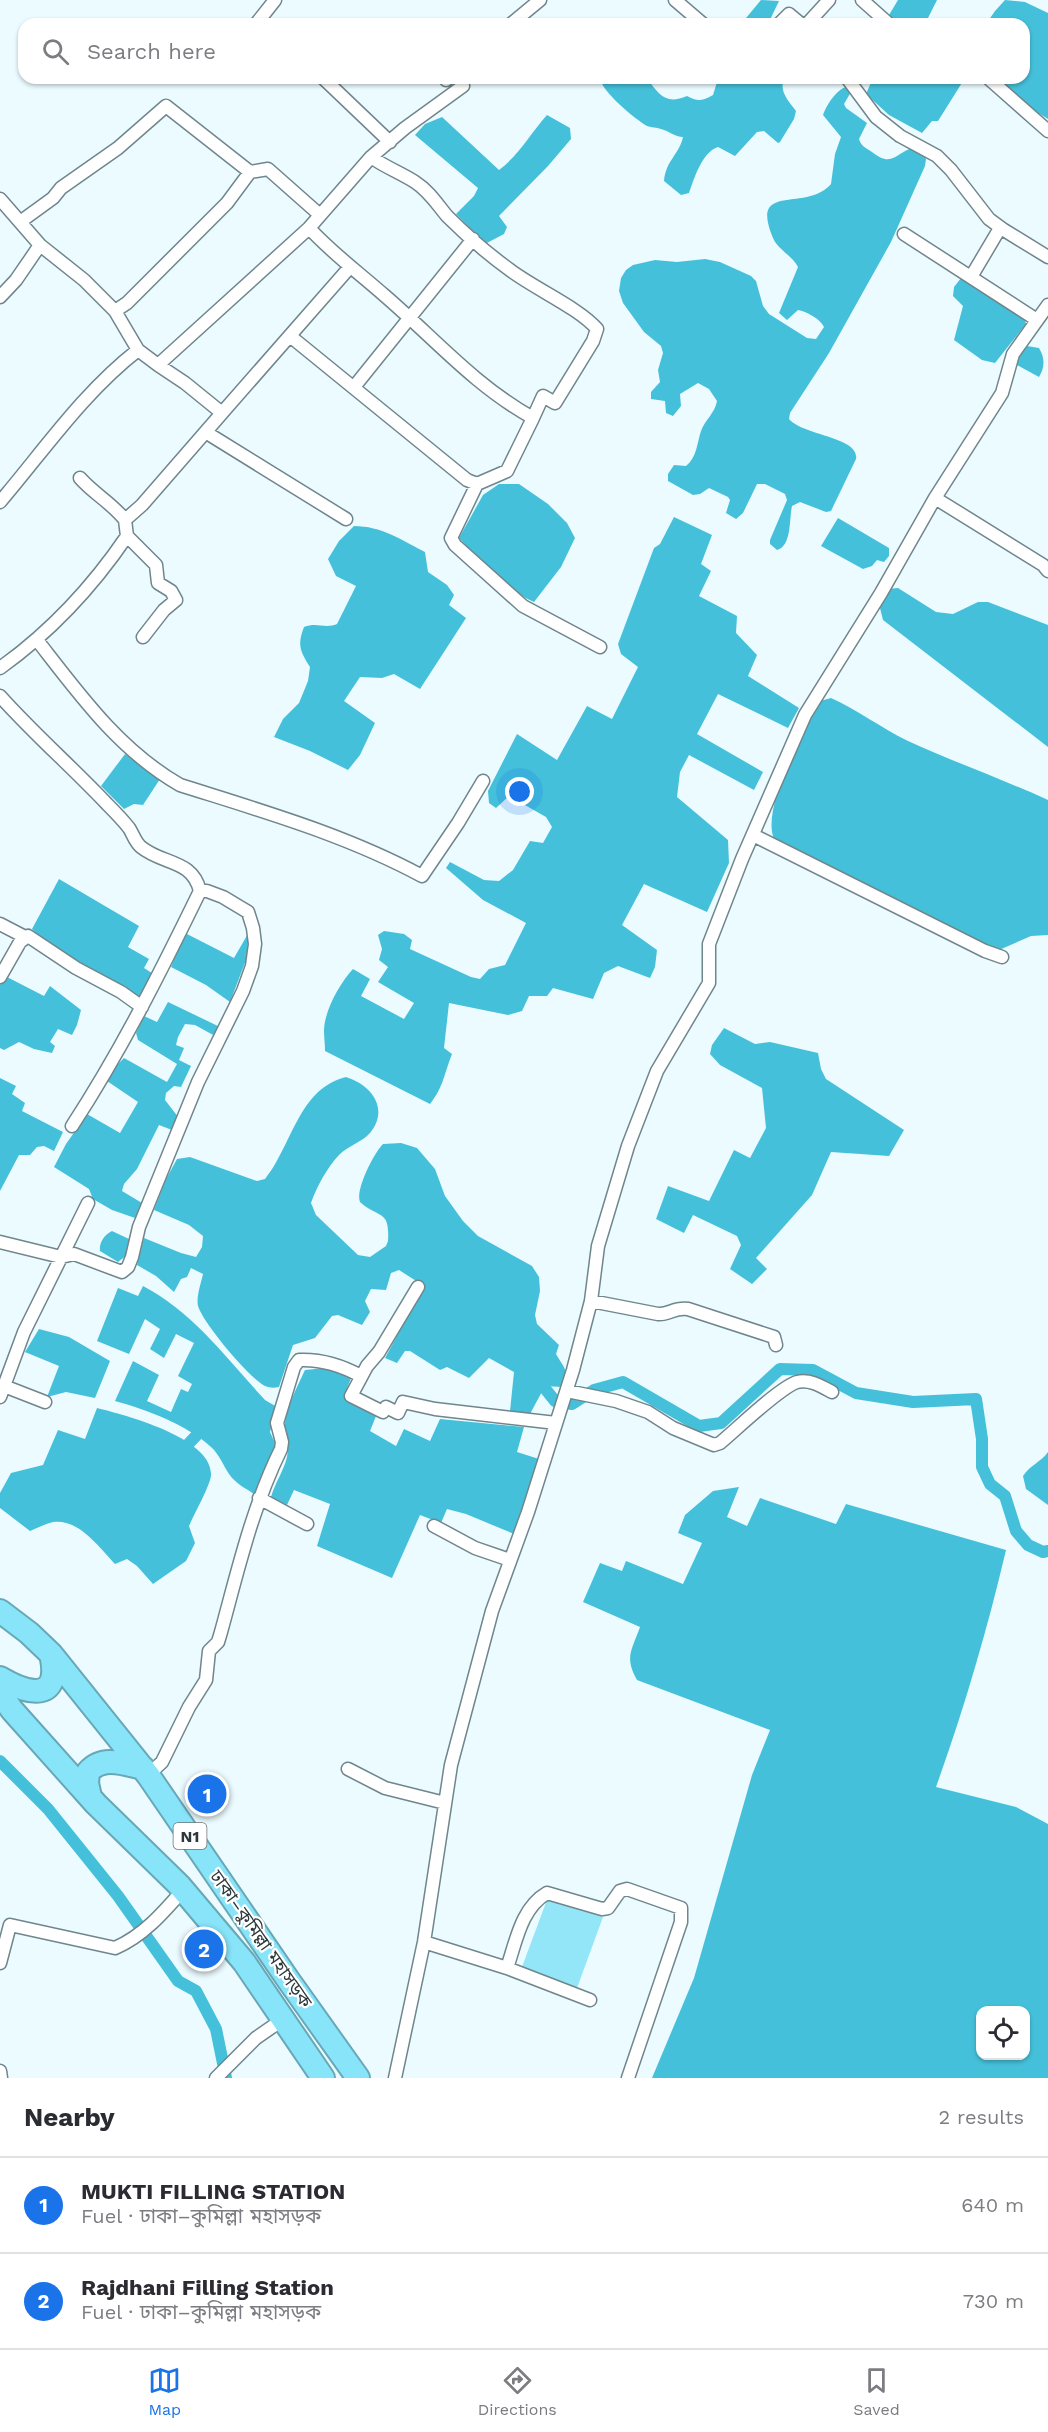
<!DOCTYPE html>
<meta charset="utf-8">
<style>
:root{--surface:#fff;--page:#f2f2f3;--text:#2b2b33;--muted:#7c7c81;--line:#e1e1e2;--accent:#1a73e8}
body{margin:0;font-family:"Work Sans","Noto Sans Bengali",sans-serif;background:var(--page);color:var(--text)}
.controls{position:absolute;right:18px;bottom:18px;display:grid;overflow:hidden;border-radius:12px;box-shadow:0 2px 4px #0004}
.controls button{width:54px;height:54px;display:grid;place-items:center;padding:0;border:0;border-bottom:2px solid var(--line);background:var(--surface);color:var(--text);font:30px sans-serif}
.you{position:absolute;left:520px;top:792px;width:21px;height:21px;margin:-15px;border:4px solid #fff;border-radius:50%;background:#1a73e8;box-shadow:0 0 0 9px #1a73e833}
.badge{display:grid;place-items:center;width:39px;height:39px;border-radius:50%;background:var(--accent);color:#fff;font-size:20px;font-weight:700}
.pin{position:absolute;translate:-50% -50%;border:3px solid #fff;box-shadow:0 2px 6px #0006}
.list{margin:0;padding:0;list-style:none}
h2{display:flex;justify-content:space-between;align-items:center;height:78px;margin:0;padding:0 24px;font-size:26px}
h2 small{font-size:20px;font-weight:400;color:var(--muted)}
.list li{display:grid;grid-template-columns:39px 1fr auto;gap:18px;align-items:center;box-sizing:border-box;height:96px;padding:0 24px;border-top:2px solid var(--line)}
.list b{display:block;font-size:22px;white-space:nowrap}
.list p{margin:0;font-size:20px;white-space:nowrap;color:var(--muted)}
.list em{font-size:20px;font-style:normal;color:var(--muted)}
.icon{flex:none;width:33px;height:33px;fill:none;stroke:currentColor;stroke-width:2;stroke-linecap:round;stroke-linejoin:round}
.map{position:relative;flex:none;width:1048px;height:2078px;overflow:hidden}
.search{position:absolute;background:var(--surface);box-shadow:0 2px 4px #0004;left:18px;right:18px;top:18px;height:66px;display:flex;align-items:center;gap:15px;box-sizing:border-box;padding:0 21px;border-radius:18px;color:var(--muted);font-size:22px}
.sheet{height:270px;background:var(--surface)}
nav{display:flex;justify-content:space-around;align-items:center;box-sizing:border-box;height:84px;border-top:2px solid var(--line);background:var(--surface);font-size:16px;color:var(--muted)}
nav a{display:grid;justify-items:center;gap:3px}
nav .on{color:var(--accent)}
.map>svg:first-child{display:block}
.green{fill:#93e5f8}
.water{fill:#45c0da;fill-rule:evenodd}
.lines{fill:none;stroke-linecap:round;stroke-linejoin:round}
.canal{stroke:#45c0da;stroke-width:12}
.street-casing{stroke:#6f868c;stroke-width:15}
.highway-casing{stroke:#68a8b6;stroke-width:26}
.street{stroke:#fff;stroke-width:12}
.highway{stroke:#87e4f9;stroke-width:22}
.labels{text-anchor:middle;stroke-width:4.5;stroke-linejoin:round;paint-order:stroke}
.shield{fill:#fff;stroke:#6d7475;stroke-width:1.5}
.shield-label{font-size:16px;font-weight:bold;fill:#2e383a}
.street-label{font-size:18px;fill:#2e383a;stroke:#fff}
</style>
<div class="map">
<svg width="1048" height="2078" viewBox="0 0 1048 2078">
<rect width="100%" height="100%" fill="#ecfbff"/>
<path class="green" d="M548 1897 603 1917 577 1988 522 1967Z"/>
<path class="water" d="M761 0 779 1 768 24H741Z
M898 0H937L925 24C914 24 894 29 889 15Z
M1005 0 1025 2 1048 13V119L1022 103 994 78H1024V24H986L995 11Z
M600 78H647C659 95 666 105 687 96 698 102 702 101 713 95L717 82 725 78H784C779 92 788 100 796 111L794 119 780 142 778 143 764 131 757 132 735 156 718 147C702 152 694 179 689 193L681 195 664 181C666 160 679 155 683 137 675 137 669 131 661 129 656 127 652 128 647 126 635 119 601 91 600 78Z
M873 78H965L938 121H932L922 133 889 115 866 94Z
M848 86 851 92 844 104 846 108 867 123 859 139C861 146 866 148 872 152 876 155 880 158 885 159 901 162 910 134 926 159L925 166 891 242 829 353 790 413 789 419C804 436 860 437 856 459L831 511 826 512 800 502 792 506C789 519 792 546 777 550L770 544V540L787 500 785 494 765 484H757L743 513 736 519 726 513 730 500 728 497 709 488 700 494 693 495 668 481V474L674 465 686 466C697 457 697 443 701 431 705 420 715 413 717 401L709 389 698 383 680 394 681 406 673 416 666 413 665 401 651 399V392L660 382 658 370 663 353 661 346 644 332 623 303 619 291 621 278 626 270 633 265 655 260 677 262 705 259 720 262 751 276 756 281 763 306 769 314 807 338 816 339 824 327C820 319 806 311 798 310L787 320 779 313 798 267C792 255 778 250 773 238 749 181 806 213 831 184L835 154 841 137 823 115C827 104 837 89 848 86Z
M547 115 570 128 571 139 548 166 499 216 507 227 504 234 485 244 456 214 474 196 478 188 415 135 425 124 442 117 499 170C519 155 530 134 547 115Z
M961 278 1023 313 1026 324 995 363 982 360 954 340 963 306 953 296 954 287Z
M1027 346 1039 348C1045 358 1045 367 1039 377L1017 365 1018 356Z
M499 484H519L548 504 567 523 575 538 561 567 534 602C504 589 481 562 459 538L483 495Z
M674 517 712 535 701 564 711 571 699 596 737 616 736 633 757 655 748 676 799 708 788 728 718 694 697 734 763 772 754 790 689 755 680 772 677 797 728 840 729 863 707 912 644 884 622 925 657 950 655 967 650 978 618 966 604 973 593 999 553 988 547 996H529L522 1011 508 1015 449 1003 444 1048 452 1054C444 1074 444 1086 430 1104L325 1051C325 1044 324 1037 324 1031 324 1011 340 983 353 969L370 979 361 996 404 1019 414 1003 378 982 388 967 379 960 382 949 378 935 384 931 404 934 412 940 410 949 471 977 480 979 489 969 505 965 526 923 483 900 446 868 450 862 484 880 499 881 513 870 530 841 543 843 552 827 546 817 509 796 496 808 489 803 488 791 517 734 557 760 587 706 612 719 638 667 621 654 618 644 654 548 660 544Z
M838 518 889 548V556L884 562 877 560 872 566 863 569 821 546Z
M354 526C381 526 402 540 425 552L428 572 447 585 454 595 449 605 466 618 420 689 394 674 382 678 360 677 344 701 375 723 360 755 348 770 310 751 274 737 283 719 299 703 308 681 310 667C300 651 297 645 304 627 317 622 325 629 337 624L356 586 336 576 328 559 339 541Z
M898 588 936 612 953 614 978 602H988L1048 625V747L883 620 879 604 886 589Z
M831 698C858 710 881 728 908 741 954 762 1002 779 1048 800V935L1031 936 999 950 980 944 920 911 782 847C779 843 774 840 773 836 764 806 799 740 811 711L820 701Z
M125 754 148 768 160 779 143 805 134 804 124 809 101 786Z
M59 879 139 926 128 947 149 959 144 968 155 975 141 1001 44 942 32 929Z
M249 932 246 960 230 1002 206 985 171 967 185 933 234 958Z
M5 976 44 996 50 986 81 1010 77 1025 72 1035 58 1029 50 1042 55 1046 52 1053 34 1049 19 1042 4 1050 0 1048V985Z
M168 1002 220 1027 215 1036 195 1025 185 1024 178 1037 176 1045 184 1048 179 1060 191 1066 181 1087 174 1086 166 1093 165 1100 179 1118 172 1130 159 1125 137 1169 124 1184 122 1191 142 1203 135 1218 112 1210 93 1199 89 1189 54 1167 66 1144 87 1114 120 1133 138 1102 107 1081 115 1067 124 1058 167 1082 177 1064 138 1040 136 1033 144 1016 157 1022Z
M724 1028 755 1044 770 1042 818 1053 821 1069 826 1079 904 1130 889 1156 831 1152 812 1195 756 1258 767 1269 752 1284 730 1269 741 1245 737 1236 693 1215 684 1233 656 1219 668 1186 709 1201 734 1150 750 1158 766 1128 762 1088 720 1065 710 1054 712 1045Z
M346 1077C371 1085 390 1108 370 1133 362 1142 348 1146 339 1155 327 1168 317 1186 311 1203L316 1215 358 1255 370 1257 386 1246 388 1241C390 1209 379 1219 360 1202 355 1190 374 1153 383 1144L401 1143 417 1148 435 1169 445 1196 463 1221 478 1236 532 1266 539 1277 540 1291 535 1315 537 1324 559 1345 556 1354C565 1370 569 1368 562 1387L545 1386 530 1414 510 1411 514 1372 489 1358 469 1378 447 1367 440 1370 410 1351H405L397 1363 385 1358 424 1286 399 1270 391 1273 386 1290 371 1289 365 1301 370 1312 362 1325 338 1315 332 1316 315 1338 293 1345 279 1387C274 1388 270 1388 265 1386 249 1378 203 1323 198 1306 196 1297 201 1283 203 1274L191 1268 187 1277 181 1279 174 1292 156 1276 137 1265 144 1238 181 1253 196 1257 202 1247 203 1236 189 1225 154 1210 166 1179 177 1159 190 1157 257 1181 265 1179C292 1146 298 1089 346 1077Z
M0 1078 16 1086 12 1094 25 1103 22 1111 63 1132 54 1151 44 1146 37 1147 30 1155H19L0 1191Z
M112 1231 129 1239 131 1243 127 1255 118 1262 100 1251C99 1243 104 1235 112 1231Z
M143 1286C193 1312 227 1359 265 1400L277 1407 270 1432 275 1443 273 1454 254 1494C245 1488 235 1483 229 1474 223 1465 219 1454 211 1447 186 1424 147 1410 115 1401L133 1361 159 1375 147 1401 171 1412 181 1389 188 1392 192 1384 178 1376 194 1343 176 1334 164 1358 150 1349 160 1329 145 1319 129 1354 97 1341 118 1288 138 1296Z
M39 1329 69 1337 110 1361 95 1398 66 1392 47 1397 59 1366 25 1352Z
M326 1368 351 1378 344 1396 376 1416 370 1431 396 1446 404 1429 430 1441 440 1419 524 1427 517 1452 539 1459 514 1534 466 1514 447 1509 441 1523 420 1515 392 1578 317 1546 330 1504 294 1490 287 1505 271 1497C275 1483 284 1470 287 1457 289 1446 285 1438 285 1428 284 1412 298 1385 305 1370Z
M97 1408C125 1415 213 1438 211 1475 211 1484 193 1516 189 1526L195 1543 186 1561 153 1584 137 1566 127 1559 115 1564C99 1547 78 1518 53 1522 45 1524 37 1528 30 1531L0 1508V1493L11 1473 43 1465 58 1430 85 1439Z
M1048 1452V1505L1026 1489 1023 1476C1030 1465 1041 1462 1048 1452Z
M739 1487 727 1517 747 1526 760 1498 836 1524 846 1504 1006 1550C987 1631 964 1709 936 1787L1016 1807 1048 1824V2078H652L694 1978 752 1775 770 1730 637 1680C624 1657 632 1650 640 1627L583 1602 600 1563 622 1571 626 1561 683 1584 702 1543 678 1533 685 1515 713 1491ZM1026 2010V2056H980V2010Z"/>
<g class="lines">
<path class="canal" d="M535 1376 555 1401 572 1404 594 1390 623 1382 699 1426 721 1423 780 1369 813 1370 856 1393 913 1402 976 1399 982 1439V1467L990 1484 1005 1496 1016 1531 1028 1545 1043 1552 1048 1551
M180 1453 207 1424
M0 1761 48 1809 118 1896 178 1981 196 1991 216 2029 226 2078"/>
<defs>
<path id="street" d="M675 0 703 24
M862 0 889 24
M256 24 275 0
M511 24 540 0
M779 24 789 14 801 24
M807 24 829 0
M323 78 390 142
M847 78 876 117 900 136 937 156 951 170 989 219 1004 230 1048 257
M988 78 1048 131
M446 80 448 78
M0 199 40 245
M20 222 53 198 61 188 118 148 166 106 250 172
M309 228C332 253 359 273 384 295 433 337 475 386 533 418L543 396 555 403 593 341 597 329C579 308 535 289 510 270 488 254 466 235 447 216 437 204 429 191 415 182 401 173 385 167 371 157
M904 234 1037 320
M971 277 1000 228
M0 297 16 280 40 245 84 280 115 311
M290 336 467 480 477 484 507 471 533 418
M138 350 115 311 127 303 227 203 250 172 268 169 320 215
M354 387 473 239
M222 413 350 267
M207 433 346 519
M80 478C94 494 113 504 125 520
M477 484 451 538 455 545 523 606 600 647
M935 498 1043 565 1048 571
M0 502C45 449 83 393 138 350L158 365 309 228 371 157 405 128 463 86
M127 536 156 565 158 583 171 591 176 600 164 610 143 637
M37 640C79 694 119 750 180 785 262 811 346 835 422 876L458 823 483 781
M0 668C49 633 93 586 127 536L125 520 142 505 222 413 185 383 158 365
M0 696C34 734 72 767 107 804 114 811 122 819 129 828 133 834 135 842 141 847 163 865 192 859 200 891 161 971 121 1051 72 1126
M753 835 985 951 1002 957
M0 924 25 937
M0 977 20 942 28 936 76 968 121 992 142 1007
M0 1242 61 1257 74 1254 122 1272 128 1267 132 1257 139 1227 198 1082 243 991 252 966 255 944 253 928 248 912 223 897 207 891H200
M418 1287 379 1352 367 1366 351 1396 383 1412 386 1407 398 1413 403 1402 435 1409 556 1423
M591 1301 658 1314C669 1315 674 1307 688 1309L774 1337 776 1345
M4 1386 45 1402
M567 1391 616 1401 648 1412 673 1428 714 1445 720 1443C737 1429 779 1388 797 1382 810 1379 821 1386 832 1392
M0 1397 24 1332 88 1203
M259 1498 307 1524
M434 1526 475 1548 510 1560
M348 1769 385 1788 445 1803
M148 1775 162 1762 189 1707 206 1680 209 1651 218 1642 221 1632C238 1570 252 1508 281 1449L282 1442 277 1423 294 1367 299 1360C321 1359 341 1365 361 1376
M424 1942 507 1968 590 2000
M0 1963 10 1925 115 1948C143 1936 163 1913 183 1890
M507 1968C516 1942 521 1908 547 1893L602 1909 608 1908 620 1891 627 1889 681 1908V1922L628 2078
M0 2071 1 2078
M216 2078 256 2038 282 2020
M395 2078 424 1942 451 1765 492 1611 528 1512 573 1370 591 1301 598 1246 628 1146 657 1071 709 983V944L742 859 805 715 881 593 935 498 1002 393 1013 354 1048 305"/>
<path id="highway" d="M0 1611 29 1633 51 1654 148 1775 289 1981 358 2078
M0 1678C29 1695 62 1702 51 1654
M0 1693 12 1710 96 1804 179 1885 244 1962 323 2078
M90 1797 87 1783 88 1772C103 1755 124 1764 143 1768"/>
</defs>
<use href="#street" class="street-casing"/>
<use href="#highway" class="highway-casing"/>
<use href="#street" class="street"/>
<use href="#highway" class="highway"/>
</g>
<g class="labels">
<rect class="shield" x="173.5" y="1823" width="33" height="26" rx="4.5"/>
<g class="shield-label">
<text x="190" y="1842">N1</text>
</g>
<g class="street-label">
<text transform="translate(261 1939) rotate(55)" y="6">ঢাকা–কুমিল্লা মহাসড়ক</text>
</g>
</g>
</svg>
<div class="controls">
<button><svg class="icon" aria-label="locate" viewBox="0 0 24 24"><circle cx="12" cy="12" r="6"/><path d="M12 2v4M12 18v4M2 12h4M18 12h4"/></svg></button>
</div>
<div class="you"></div>
<div class="pin badge" style="left:207px;top:1794px">1</div>
<div class="pin badge" style="left:204px;top:1949px">2</div>
<div class="search"><svg class="icon" aria-label="search" viewBox="0 0 24 24"><circle cx="10" cy="10" r="6"/><path d="M15 15l6 6"/></svg>Search here</div>
</div>
<section class="sheet">
<h2>Nearby<small>2 results</small></h2>
<ul class="list">
<li><span class="badge">1</span><div><b>MUKTI FILLING STATION</b><p>Fuel · ঢাকা–কুমিল্লা মহাসড়ক</p></div><em>640 m</em></li>
<li><span class="badge">2</span><div><b>Rajdhani Filling Station</b><p>Fuel · ঢাকা–কুমিল্লা মহাসড়ক</p></div><em>730 m</em></li>
</ul>
</section>
<nav>
<a class="on"><svg class="icon" aria-label="map" viewBox="0 0 24 24"><path d="M3 6l6-2 6 2 6-2v14l-6 2-6-2-6 2zM9 4v14M15 6v14"/></svg>Map</a>
<a><svg class="icon" aria-label="directions" viewBox="0 0 24 24"><path d="M12 3l9 9-9 9-9-9zM9 14v-3h6M13 9l2 2-2 2"/></svg>Directions</a>
<a><svg class="icon" aria-label="saved" viewBox="0 0 24 24"><path d="M7 4h10v16l-5-4-5 4z"/></svg>Saved</a>
</nav>
